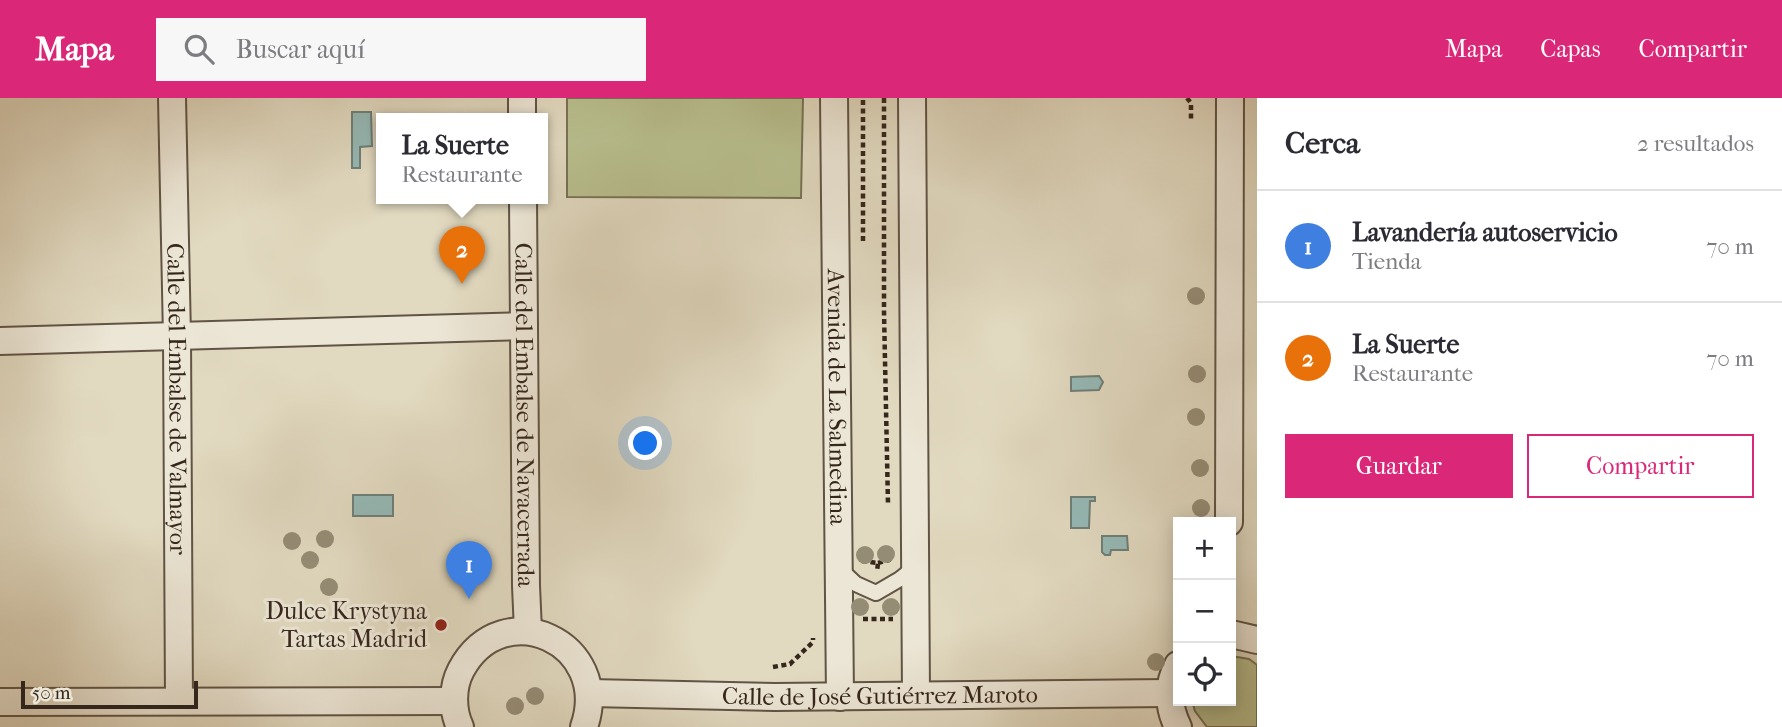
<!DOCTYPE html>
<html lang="es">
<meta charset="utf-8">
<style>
:root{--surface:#fff;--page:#f7f7f7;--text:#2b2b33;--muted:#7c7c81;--line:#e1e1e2;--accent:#db2777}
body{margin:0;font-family:"IM FELL French Canon",serif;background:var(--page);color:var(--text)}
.controls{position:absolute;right:21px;bottom:21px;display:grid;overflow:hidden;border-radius:0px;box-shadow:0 4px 18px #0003}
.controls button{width:63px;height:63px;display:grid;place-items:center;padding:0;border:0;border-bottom:2px solid var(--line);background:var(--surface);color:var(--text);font:35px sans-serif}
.scale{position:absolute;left:21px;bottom:18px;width:177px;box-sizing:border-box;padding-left:7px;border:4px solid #36271c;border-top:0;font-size:19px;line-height:24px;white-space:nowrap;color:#36271c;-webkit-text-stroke:5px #ece6d6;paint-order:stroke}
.you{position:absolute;left:646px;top:346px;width:24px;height:24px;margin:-18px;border:5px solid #fff;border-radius:50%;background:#1a73e8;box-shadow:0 0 0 10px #1a73e833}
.badge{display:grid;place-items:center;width:46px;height:46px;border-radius:50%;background:var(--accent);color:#fff;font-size:23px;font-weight:700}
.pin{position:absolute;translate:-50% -58px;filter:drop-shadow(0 2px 4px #0008)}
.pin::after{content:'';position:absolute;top:37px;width:24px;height:21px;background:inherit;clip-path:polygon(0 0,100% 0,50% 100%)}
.popup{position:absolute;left:376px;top:15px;width:172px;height:91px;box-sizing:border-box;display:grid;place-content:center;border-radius:0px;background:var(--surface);filter:drop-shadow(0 2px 5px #0005);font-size:23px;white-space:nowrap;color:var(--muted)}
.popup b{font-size:26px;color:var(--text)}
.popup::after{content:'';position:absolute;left:50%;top:100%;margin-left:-14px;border:14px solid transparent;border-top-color:var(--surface)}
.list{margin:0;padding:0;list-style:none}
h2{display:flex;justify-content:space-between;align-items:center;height:91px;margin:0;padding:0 28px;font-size:30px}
h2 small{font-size:23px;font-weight:400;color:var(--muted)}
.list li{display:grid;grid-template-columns:46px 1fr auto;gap:21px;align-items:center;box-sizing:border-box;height:112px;padding:0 28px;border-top:2px solid var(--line)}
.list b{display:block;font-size:26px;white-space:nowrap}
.list p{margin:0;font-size:23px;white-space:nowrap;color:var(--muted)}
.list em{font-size:23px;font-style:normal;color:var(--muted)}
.actions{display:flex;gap:14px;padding:21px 28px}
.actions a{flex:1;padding:16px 0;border:2px solid var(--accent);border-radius:0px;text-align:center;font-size:24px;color:var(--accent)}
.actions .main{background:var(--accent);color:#fff}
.icon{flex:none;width:38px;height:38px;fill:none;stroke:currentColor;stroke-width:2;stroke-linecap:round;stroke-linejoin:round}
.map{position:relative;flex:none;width:1257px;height:629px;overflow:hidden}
header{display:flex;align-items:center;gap:42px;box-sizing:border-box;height:98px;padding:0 35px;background:var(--accent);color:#fff}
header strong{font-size:33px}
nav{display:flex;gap:38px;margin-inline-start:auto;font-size:24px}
.search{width:490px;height:63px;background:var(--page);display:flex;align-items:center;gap:18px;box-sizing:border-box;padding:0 24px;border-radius:0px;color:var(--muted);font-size:26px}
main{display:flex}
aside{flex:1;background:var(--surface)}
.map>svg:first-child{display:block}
.green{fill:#b8be8e;stroke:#777255;stroke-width:2}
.water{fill:#95b9b6;stroke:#6f7f78;stroke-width:2}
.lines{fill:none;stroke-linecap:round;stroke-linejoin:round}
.service-casing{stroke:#615445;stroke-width:18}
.minor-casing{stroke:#615445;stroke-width:30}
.path{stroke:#36271c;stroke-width:4.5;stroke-dasharray:5 3.5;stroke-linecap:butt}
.service{stroke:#ece6d6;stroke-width:14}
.minor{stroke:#ece6d6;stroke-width:26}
.tree{fill:#958c75}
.poi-dot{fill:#8f2418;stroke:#ece6d6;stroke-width:2.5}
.labels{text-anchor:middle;stroke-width:6;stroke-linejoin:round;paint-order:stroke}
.street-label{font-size:24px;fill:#36271c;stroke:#ece6d6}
.poi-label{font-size:24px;fill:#36271c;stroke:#ece6d6;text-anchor:end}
</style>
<header>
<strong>Mapa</strong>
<div class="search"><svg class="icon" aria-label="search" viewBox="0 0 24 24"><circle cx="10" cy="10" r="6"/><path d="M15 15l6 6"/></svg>Buscar aquí</div>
<nav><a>Mapa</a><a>Capas</a><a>Compartir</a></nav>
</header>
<main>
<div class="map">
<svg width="1257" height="629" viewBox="0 0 1257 629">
<rect width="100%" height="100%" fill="#e1d9c0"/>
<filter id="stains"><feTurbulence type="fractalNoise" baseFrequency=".00286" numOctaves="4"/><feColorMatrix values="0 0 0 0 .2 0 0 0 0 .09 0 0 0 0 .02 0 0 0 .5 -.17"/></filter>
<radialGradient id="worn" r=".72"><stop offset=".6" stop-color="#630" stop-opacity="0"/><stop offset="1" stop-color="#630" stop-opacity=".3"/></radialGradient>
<path class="green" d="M567 0H803L801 100 567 99Z
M1231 558 1249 561 1257 567V629H1207L1195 613 1192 603H1231Z"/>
<path class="water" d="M352 14H371L372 48 360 49V70H352Z
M1099 278 1103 284 1099 292 1071 293V279Z
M353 397H393V418H353Z
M1071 399H1095V403H1090L1089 430H1071Z
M1102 438H1127L1128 452H1111L1110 457H1105L1102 454Z"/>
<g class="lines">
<defs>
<path id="service" d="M839 470 856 486 876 495 900 481 915 469"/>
<g id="minor">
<path id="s1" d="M172 0 177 239 179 603"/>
<path d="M522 0V20"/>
<path id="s2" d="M834 0 840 599"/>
<path d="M912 0 916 597"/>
<path id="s3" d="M523 100 526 488 528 533"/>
<path d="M0 243 524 228"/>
<path d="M1229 424 1230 0"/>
<path d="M1231 536 1257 542"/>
<path d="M1178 567C1167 587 1168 609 1178 629"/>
<path id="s4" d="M590 595 775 599 1170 595"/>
<path d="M0 604 454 603"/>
<path d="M460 629C452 612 452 589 461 572 503 494 613 545 584 629"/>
</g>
</defs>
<use href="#service" class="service-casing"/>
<use href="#minor" class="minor-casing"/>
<path class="path" d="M884 0V214L888 406
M1187 0 1191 5V24
M863 143V0
M862 463 878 465 877 474
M878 465 889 462V457
M863 521H893
M773 569 790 566 813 544V540"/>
<use href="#service" class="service"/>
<use href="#minor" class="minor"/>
</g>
<g class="tree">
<circle cx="1196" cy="198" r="9"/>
<circle cx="1197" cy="276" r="9"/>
<circle cx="1196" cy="319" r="9"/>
<circle cx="1200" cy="370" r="9"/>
<circle cx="1201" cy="410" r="9"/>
<circle cx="325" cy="441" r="9"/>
<circle cx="292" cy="443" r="9"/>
<circle cx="886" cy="456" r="9"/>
<circle cx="865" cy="457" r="9"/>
<circle cx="310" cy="462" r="9"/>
<circle cx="329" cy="489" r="9"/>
<circle cx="860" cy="509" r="9"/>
<circle cx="891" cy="509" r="9"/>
<circle cx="1156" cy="564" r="9"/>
<circle cx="535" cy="598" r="9"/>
<circle cx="515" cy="608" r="9"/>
</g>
<circle class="poi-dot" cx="441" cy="527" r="7"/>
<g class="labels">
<g class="street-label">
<text dy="8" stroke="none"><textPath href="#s2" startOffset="299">Avenida de La Salmedina</textPath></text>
<text dy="8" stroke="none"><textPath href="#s1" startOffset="301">Calle del Embalse de Valmayor</textPath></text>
<text dy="8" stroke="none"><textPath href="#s3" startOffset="217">Calle del Embalse de Navacerrada</textPath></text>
<text dy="8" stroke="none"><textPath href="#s4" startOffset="290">Calle de José Gutiérrez Maroto</textPath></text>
</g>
<g class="poi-label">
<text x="427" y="521">Dulce Krystyna<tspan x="427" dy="28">Tartas Madrid</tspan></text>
</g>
</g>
<rect width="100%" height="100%" filter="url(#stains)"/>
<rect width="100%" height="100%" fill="url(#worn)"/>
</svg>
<div class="controls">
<button>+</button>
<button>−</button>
<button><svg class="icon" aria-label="locate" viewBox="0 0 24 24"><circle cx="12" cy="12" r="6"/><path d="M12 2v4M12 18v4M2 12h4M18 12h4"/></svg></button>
</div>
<div class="scale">50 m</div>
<div class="you"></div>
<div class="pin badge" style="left:469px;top:501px;background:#3f7fe0">1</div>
<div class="pin badge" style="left:462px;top:186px;background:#e8710a">2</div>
<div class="popup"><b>La Suerte</b>Restaurante</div>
</div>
<aside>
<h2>Cerca<small>2 resultados</small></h2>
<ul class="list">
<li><span class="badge" style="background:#3f7fe0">1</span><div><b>Lavandería autoservicio</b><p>Tienda</p></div><em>70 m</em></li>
<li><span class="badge" style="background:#e8710a">2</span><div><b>La Suerte</b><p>Restaurante</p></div><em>70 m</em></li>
</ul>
<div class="actions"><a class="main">Guardar</a><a>Compartir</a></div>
</aside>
</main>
